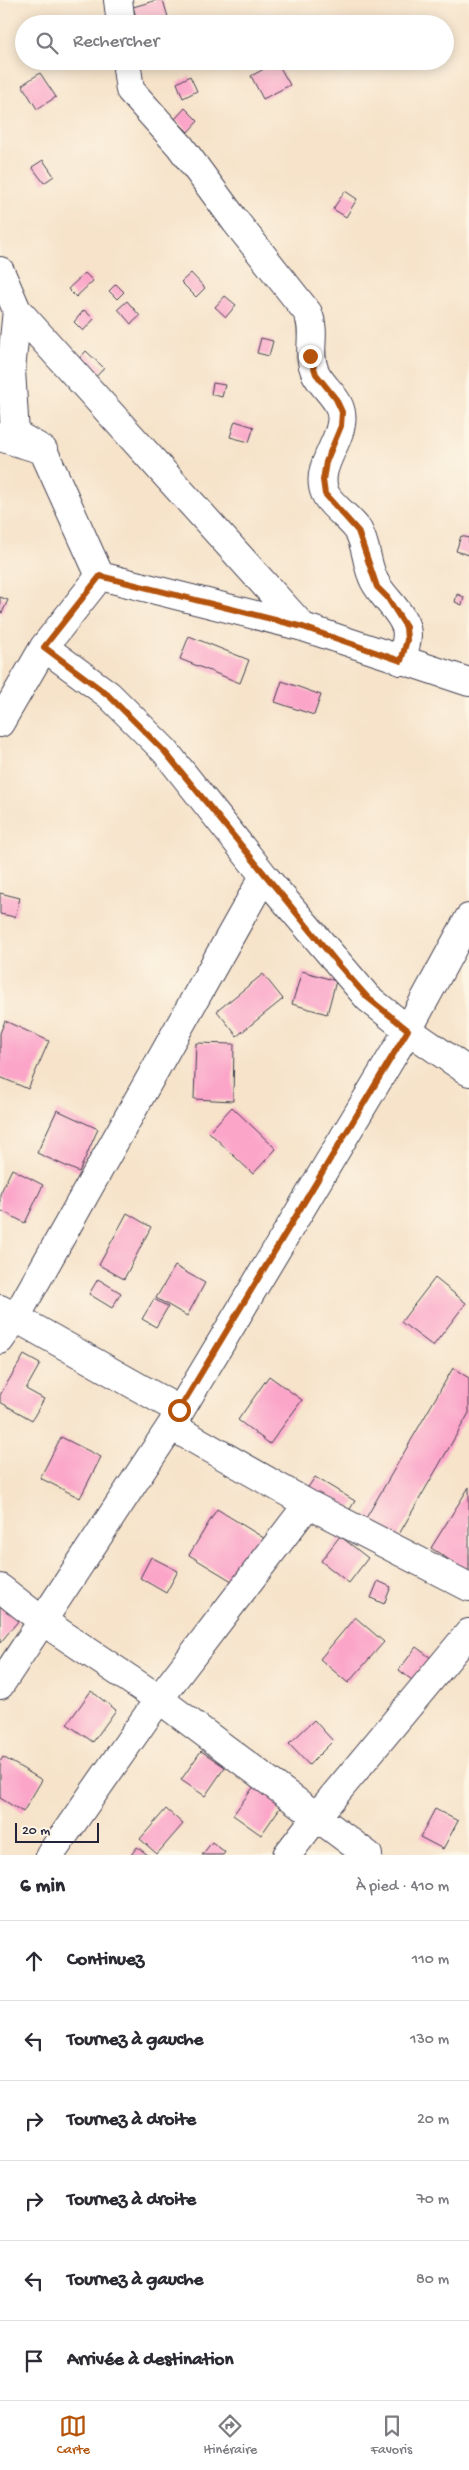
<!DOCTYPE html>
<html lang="fr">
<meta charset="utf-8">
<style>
:root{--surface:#fff;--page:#f2f2f3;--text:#2b2b33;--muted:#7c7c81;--line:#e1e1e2;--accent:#b45309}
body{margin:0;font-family:"Gochi Hand",sans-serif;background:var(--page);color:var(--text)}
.scale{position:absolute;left:15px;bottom:12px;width:84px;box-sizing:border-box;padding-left:5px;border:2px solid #22223b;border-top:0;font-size:14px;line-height:18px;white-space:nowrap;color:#22223b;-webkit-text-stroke:4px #fcf5e5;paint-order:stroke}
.stop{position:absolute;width:15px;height:15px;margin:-11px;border:4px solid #b45309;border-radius:50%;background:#fff}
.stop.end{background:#b45309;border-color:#fff;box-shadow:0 1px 5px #0008}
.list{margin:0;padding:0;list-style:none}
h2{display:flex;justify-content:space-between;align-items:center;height:65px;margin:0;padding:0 20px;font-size:21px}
h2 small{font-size:16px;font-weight:400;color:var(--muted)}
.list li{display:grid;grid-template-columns:32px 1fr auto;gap:15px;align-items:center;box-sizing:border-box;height:80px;padding:0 20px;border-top:1px solid var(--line)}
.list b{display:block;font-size:19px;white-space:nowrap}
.list em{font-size:16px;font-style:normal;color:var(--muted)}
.icon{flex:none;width:28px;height:28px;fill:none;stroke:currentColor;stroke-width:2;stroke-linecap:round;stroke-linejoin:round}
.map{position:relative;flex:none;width:469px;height:1855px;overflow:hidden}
.search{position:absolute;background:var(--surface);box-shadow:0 2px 12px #0003;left:15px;right:15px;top:15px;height:55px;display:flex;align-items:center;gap:12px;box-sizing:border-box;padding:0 18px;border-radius:28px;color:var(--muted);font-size:19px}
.sheet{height:545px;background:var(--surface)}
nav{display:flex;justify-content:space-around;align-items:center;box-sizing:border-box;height:70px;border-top:1px solid var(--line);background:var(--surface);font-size:14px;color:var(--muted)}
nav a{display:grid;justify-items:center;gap:2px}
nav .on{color:var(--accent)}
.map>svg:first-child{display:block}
.building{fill:#fba6c9}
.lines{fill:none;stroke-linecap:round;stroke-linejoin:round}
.street-casing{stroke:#423f50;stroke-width:30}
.street{stroke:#fff;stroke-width:28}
.route{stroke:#b45309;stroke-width:6}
</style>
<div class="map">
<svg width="469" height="1855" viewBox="0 0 469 1855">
<rect width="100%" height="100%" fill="#fcf5e5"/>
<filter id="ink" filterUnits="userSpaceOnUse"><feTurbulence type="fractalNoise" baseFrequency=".02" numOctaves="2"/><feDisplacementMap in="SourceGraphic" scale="10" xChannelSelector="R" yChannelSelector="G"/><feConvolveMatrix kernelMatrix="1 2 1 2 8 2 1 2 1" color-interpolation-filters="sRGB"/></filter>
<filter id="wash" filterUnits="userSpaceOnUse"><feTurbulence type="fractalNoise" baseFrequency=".0096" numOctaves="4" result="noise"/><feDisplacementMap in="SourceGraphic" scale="20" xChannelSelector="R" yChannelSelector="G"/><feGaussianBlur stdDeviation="1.12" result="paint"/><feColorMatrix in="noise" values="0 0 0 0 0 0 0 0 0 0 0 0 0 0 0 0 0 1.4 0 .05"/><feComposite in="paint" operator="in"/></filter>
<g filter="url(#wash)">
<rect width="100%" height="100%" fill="#f6e3ca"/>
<g id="blocks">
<path class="building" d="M157 0H163L170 24H138L133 7Z
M70 17 74 24H59Z
M277 62 290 85 263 99 251 76Z
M40 73 56 97 37 109 22 85Z
M190 76 197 91 183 98 177 83Z
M185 108 198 121 188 132 175 119Z
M43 160 54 176 44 183 32 167Z
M345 191 357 199 346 217 333 209Z
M85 273 93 281 76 297 68 289Z
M191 273 205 288 196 297 181 282Z
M116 284 124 292 117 299 109 291Z
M225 296 236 305 226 317 215 307Z
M127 301 140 316 131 324 118 309Z
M84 310 94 319 83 331 74 322Z
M261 338 273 341 269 356 257 353Z
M86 351 104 368 94 379 76 362Z
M213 383 225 385 222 397 211 394Z
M235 421 254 427 249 442 230 437Z
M461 536 469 538V555L456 551Z
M457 594 464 597 462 605 455 602Z
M0 597 8 600 2 613 0 612Z
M189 636 249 660 240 683 180 659Z
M282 681 321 695 314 715 275 702Z
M0 893 20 898 15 917 0 914Z
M302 971 336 981 327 1014 292 1004Z
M263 974 283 999 237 1036 217 1011Z
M5 1021 49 1041 28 1089 0 1077V1033Z
M196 1043 234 1044 233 1101 194 1099Z
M232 1107 276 1149 253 1174 209 1132Z
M57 1110 98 1129 79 1172 37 1153Z
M12 1169 43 1185 25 1223 0 1210V1194Z
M127 1213 151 1227 124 1279 99 1265Z
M175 1266 205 1283 187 1316 156 1298Z
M435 1278 466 1303 433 1346 401 1322Z
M98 1279 121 1293 112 1308 89 1294Z
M154 1299 168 1307 156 1327 142 1319Z
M24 1355 40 1364 26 1389 44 1399 32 1420 0 1402V1395Z
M453 1368 469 1378V1413L394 1543 362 1525Z
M269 1376 302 1400 270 1444 238 1420Z
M61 1437 101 1457 80 1498 40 1478Z
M315 1477 355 1501 347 1514 307 1489Z
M469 1487V1571L468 1572 431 1548Z
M217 1509 267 1540 240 1586 189 1555Z
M340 1536 368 1558 349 1583 321 1561Z
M151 1557 178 1571 166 1593 140 1578Z
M378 1581 391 1587 384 1604 371 1598Z
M0 1605 19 1620 0 1643Z
M355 1617 384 1642 348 1683 320 1659Z
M416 1647 435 1661 417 1684 399 1670Z
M91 1691 116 1710 93 1742 67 1724Z
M314 1720 333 1741 309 1765 289 1744Z
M201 1751 225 1767 205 1796 181 1780Z
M3 1757 42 1780 23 1812 0 1798V1762Z
M257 1782 284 1802 261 1835 233 1815Z
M166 1809 183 1824 157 1854 140 1839Z
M435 1809 458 1821 443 1849 420 1837Z
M212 1842 225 1852 223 1855H202Z
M137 1847 148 1855H131Z"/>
</g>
</g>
<g filter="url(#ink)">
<use href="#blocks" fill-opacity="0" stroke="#423f50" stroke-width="1"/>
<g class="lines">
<defs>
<path id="street" d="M118 0 121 24
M126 61 130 90 180 146 236 222 308 313C317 335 306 351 315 372 324 391 345 400 341 424 338 446 315 469 325 493 330 505 350 518 358 530 368 547 366 571 378 587 386 600 402 613 406 628 409 639 404 650 401 661
M0 271 17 310 303 627
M17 310 11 370 15 434 38 447
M0 437 43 450 100 576 303 627 469 682
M44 647 109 695 165 751 264 876 368 998 408 1030 469 1072
M0 723 44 647 100 576
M0 1309 179 1410
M0 1340 16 1317 264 876
M171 1426 308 1504 469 1587
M0 1588 41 1620 159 1699 368 1855
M0 1685 171 1426 408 1030 469 918
M50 1855 159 1699 308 1504
M287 1855 317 1816 469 1633"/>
</defs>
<use href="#street" class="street-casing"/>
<use href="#street" class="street"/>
</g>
</g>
<g class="lines" filter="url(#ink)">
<path class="route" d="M179 1410 408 1030 368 998 338 964 165 752 108 695 44 647 100 576 303 627 401 661 407 640 406 627 387 597 377 587 358 531 325 494 323 480 326 462 341 426 342 412 336 399 316 374 310 356"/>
</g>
</svg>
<div class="scale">20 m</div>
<div class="stop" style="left:179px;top:1410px"></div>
<div class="stop end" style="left:310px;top:356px"></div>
<div class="search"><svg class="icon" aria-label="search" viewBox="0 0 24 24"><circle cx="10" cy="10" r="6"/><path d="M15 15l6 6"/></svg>Rechercher</div>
</div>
<section class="sheet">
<h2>6 min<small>À pied · 410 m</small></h2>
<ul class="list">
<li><svg class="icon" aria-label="ahead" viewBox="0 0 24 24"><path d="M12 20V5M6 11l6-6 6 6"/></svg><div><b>Continuez</b></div><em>110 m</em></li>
<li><svg class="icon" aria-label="left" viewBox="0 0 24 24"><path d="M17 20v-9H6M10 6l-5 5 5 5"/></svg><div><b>Tournez à gauche</b></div><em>130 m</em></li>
<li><svg class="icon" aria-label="right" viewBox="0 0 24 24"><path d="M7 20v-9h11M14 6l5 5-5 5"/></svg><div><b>Tournez à droite</b></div><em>20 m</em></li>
<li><svg class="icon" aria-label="right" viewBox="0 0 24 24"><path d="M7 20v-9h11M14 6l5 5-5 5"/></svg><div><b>Tournez à droite</b></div><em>70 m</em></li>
<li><svg class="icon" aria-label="left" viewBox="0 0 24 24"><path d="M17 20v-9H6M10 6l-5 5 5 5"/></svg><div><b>Tournez à gauche</b></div><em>80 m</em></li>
<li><svg class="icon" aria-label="arrive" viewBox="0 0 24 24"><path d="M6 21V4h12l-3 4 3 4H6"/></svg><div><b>Arrivée à destination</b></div></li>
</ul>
</section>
<nav>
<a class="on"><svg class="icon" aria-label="map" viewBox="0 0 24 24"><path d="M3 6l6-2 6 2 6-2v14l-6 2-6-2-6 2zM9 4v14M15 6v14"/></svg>Carte</a>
<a><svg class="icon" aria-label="directions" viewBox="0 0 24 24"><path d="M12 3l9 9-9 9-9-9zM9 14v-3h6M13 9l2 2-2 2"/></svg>Itinéraire</a>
<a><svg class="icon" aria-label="saved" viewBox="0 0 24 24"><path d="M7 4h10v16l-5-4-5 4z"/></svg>Favoris</a>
</nav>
